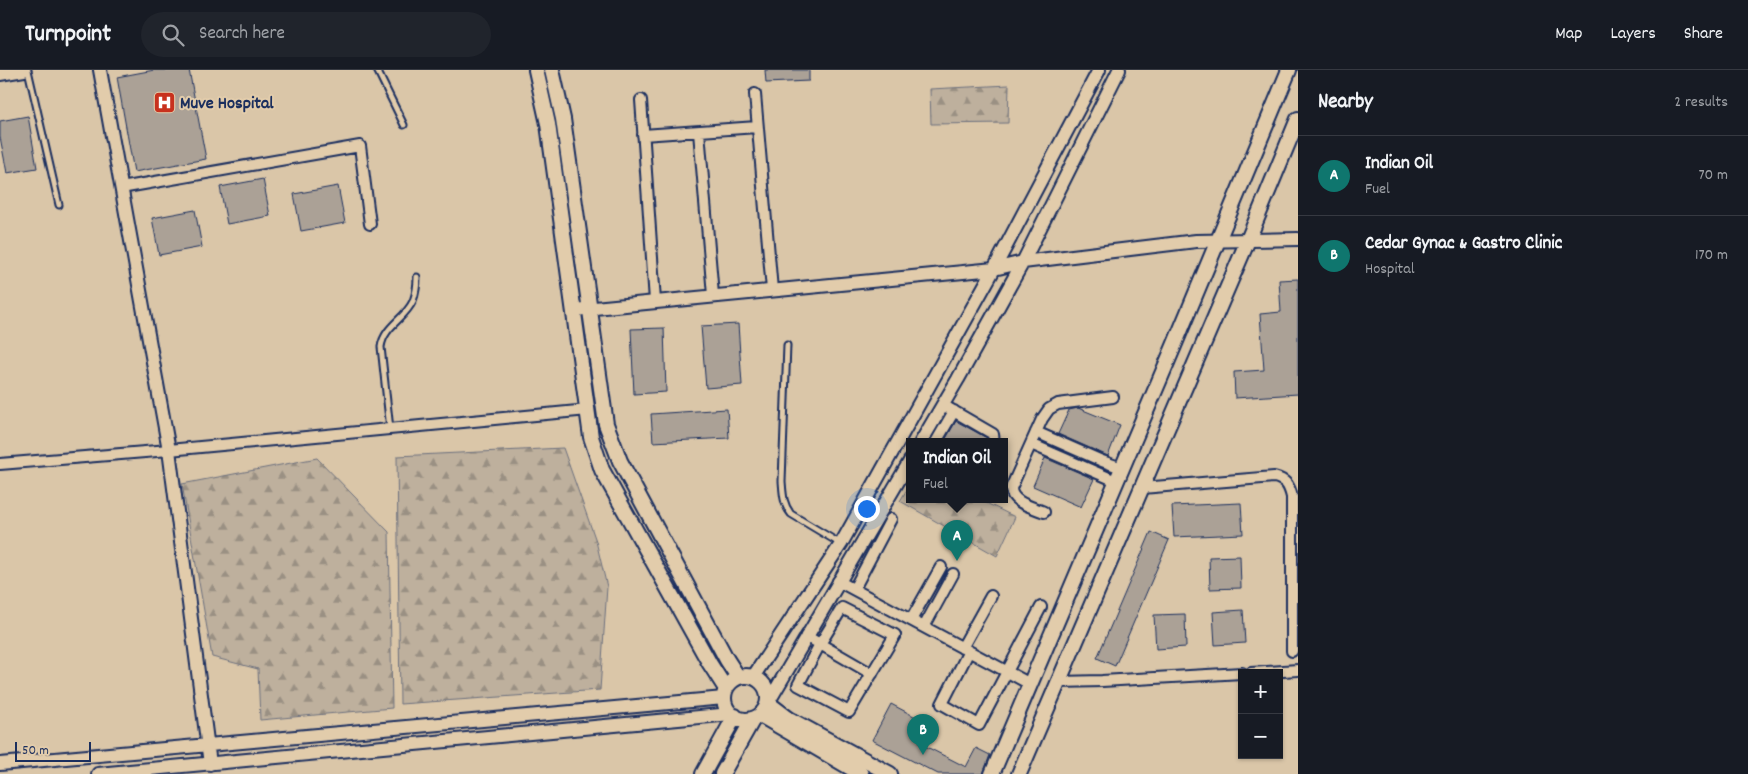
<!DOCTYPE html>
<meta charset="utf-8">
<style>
:root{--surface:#171b24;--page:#20242c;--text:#f1f3f6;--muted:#9ea1a6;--line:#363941;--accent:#0f766e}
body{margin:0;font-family:Dekko,sans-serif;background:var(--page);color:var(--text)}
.controls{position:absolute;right:15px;bottom:15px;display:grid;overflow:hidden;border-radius:0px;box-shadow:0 1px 4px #0004}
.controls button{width:45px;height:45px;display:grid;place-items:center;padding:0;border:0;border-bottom:1px solid var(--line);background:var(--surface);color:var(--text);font:25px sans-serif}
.scale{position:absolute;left:15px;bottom:12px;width:76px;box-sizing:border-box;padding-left:5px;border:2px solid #1b2f5e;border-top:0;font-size:14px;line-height:18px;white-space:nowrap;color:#1b2f5e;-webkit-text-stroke:4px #e2ccab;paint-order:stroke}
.you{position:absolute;left:866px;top:438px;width:18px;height:18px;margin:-12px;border:4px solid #fff;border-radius:50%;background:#1a73e8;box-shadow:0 0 0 8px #1a73e833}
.badge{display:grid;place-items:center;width:32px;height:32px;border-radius:50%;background:var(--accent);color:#fff;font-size:16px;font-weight:700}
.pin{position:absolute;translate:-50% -41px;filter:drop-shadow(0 1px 2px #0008)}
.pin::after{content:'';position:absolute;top:26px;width:18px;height:15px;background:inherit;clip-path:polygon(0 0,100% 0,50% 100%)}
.popup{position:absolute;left:906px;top:368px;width:102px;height:65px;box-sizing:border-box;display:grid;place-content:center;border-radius:0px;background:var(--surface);filter:drop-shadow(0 1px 4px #0005);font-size:16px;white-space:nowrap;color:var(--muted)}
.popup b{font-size:19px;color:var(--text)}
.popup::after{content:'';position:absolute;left:50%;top:100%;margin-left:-10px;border:10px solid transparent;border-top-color:var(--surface)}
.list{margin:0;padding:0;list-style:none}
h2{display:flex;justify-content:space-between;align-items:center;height:65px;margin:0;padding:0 20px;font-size:21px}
h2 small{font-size:16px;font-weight:400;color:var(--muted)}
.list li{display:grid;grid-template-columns:32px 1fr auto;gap:15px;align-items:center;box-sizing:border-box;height:80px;padding:0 20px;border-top:1px solid var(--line)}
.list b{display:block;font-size:19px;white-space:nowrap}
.list p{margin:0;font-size:16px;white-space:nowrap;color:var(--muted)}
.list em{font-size:16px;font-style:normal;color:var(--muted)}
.icon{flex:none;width:28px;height:28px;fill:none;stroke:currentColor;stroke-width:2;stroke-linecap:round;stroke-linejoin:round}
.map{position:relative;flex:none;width:1298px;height:704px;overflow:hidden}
header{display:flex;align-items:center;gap:30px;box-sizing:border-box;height:70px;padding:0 25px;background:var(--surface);border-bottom:1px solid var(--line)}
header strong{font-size:24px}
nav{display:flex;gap:28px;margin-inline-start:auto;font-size:18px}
.search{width:350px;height:45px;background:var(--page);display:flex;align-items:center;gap:12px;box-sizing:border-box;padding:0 18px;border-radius:28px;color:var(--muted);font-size:19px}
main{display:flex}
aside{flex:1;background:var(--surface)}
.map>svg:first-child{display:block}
.forest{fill:url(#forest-firs);stroke:#6c707e}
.building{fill:#aba196;stroke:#1b2f5e}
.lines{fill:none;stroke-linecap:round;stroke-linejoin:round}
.service-casing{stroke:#1b2f5e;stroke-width:9}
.minor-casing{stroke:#1b2f5e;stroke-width:14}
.tertiary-casing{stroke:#1b2f5e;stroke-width:16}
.secondary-casing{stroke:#1b2f5e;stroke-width:18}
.service{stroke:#e2ccab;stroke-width:5}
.minor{stroke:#e2ccab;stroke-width:10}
.tertiary{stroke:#e2ccab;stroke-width:12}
.secondary{stroke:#e2ccab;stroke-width:14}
.labels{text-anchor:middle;stroke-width:4;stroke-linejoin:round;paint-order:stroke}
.poi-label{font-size:18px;font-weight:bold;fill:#1b2f5e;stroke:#e2ccab;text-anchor:start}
</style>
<header>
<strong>Turnpoint</strong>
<div class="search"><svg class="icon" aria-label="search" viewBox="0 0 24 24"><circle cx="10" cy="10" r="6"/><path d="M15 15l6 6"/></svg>Search here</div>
<nav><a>Map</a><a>Layers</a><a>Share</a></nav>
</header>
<main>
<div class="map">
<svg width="1298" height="704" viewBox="0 0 1298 704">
<defs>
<pattern id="forest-firs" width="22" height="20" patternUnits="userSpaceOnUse" patternTransform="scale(1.25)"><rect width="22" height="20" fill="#beb09d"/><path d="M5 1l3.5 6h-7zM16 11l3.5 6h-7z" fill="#9a9083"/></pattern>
</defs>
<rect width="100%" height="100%" fill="#dac6a8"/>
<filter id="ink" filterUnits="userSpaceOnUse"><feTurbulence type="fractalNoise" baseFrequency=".02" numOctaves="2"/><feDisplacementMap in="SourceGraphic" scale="10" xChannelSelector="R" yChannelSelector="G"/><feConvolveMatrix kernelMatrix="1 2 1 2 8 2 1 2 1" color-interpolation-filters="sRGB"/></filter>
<g filter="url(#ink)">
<path class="forest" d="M1009 15 1008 53 931 54 930 19Z
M563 378 596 471 607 517 600 620 400 634 397 386Z
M317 388 389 462 392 638 260 650 258 599 212 587 182 414Z
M909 416 910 430H980L1015 447 997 486 900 431Z"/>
<path class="building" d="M154 0H189L206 89 134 102 117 7Z
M765 0H809V11L766 13Z
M28 46 37 98 7 103 0 67V51Z
M263 109 270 146 227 154 220 117Z
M338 116 345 153 301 161 294 124Z
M195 140 202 177 159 185 152 148Z
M1298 209V324L1235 328 1234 302 1264 300 1260 244 1281 242 1279 210Z
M738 254 742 315 706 318 701 256Z
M664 258 666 322 634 324 631 259Z
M1078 338 1120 355 1108 386 1058 364 1069 340Z
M727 339 729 368 653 372 651 344Z
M956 351 987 368V372H944Z
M1045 388 1094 409 1081 437 1033 416Z
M1241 433 1243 464 1174 467 1172 436Z
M1151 462 1169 470 1115 596 1097 588Z
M1240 486 1241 518 1210 519 1209 487Z
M1243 540 1245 573 1215 575 1213 542Z
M1185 544 1186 577 1156 579 1154 545Z
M891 634 929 654 919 673 966 697 976 678 990 685 983 704H938L872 670Z"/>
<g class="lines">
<defs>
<path id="service" d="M28 0 59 135
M377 0 404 55
M787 275 782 411C783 424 783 434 791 444L841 474
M390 359 381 277C384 256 405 249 413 231 416 223 417 215 417 207"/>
<path id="minor" d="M755 24 772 220
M641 30 655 231
M699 62 713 225
M643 65 757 57
M121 118 360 76 370 154
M943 335 993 364 994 372
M1036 362 1102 391 1122 398
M936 372 954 341
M1031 374 1116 411
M0 394 169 380 588 340
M1142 418 1274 407C1286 410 1289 415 1292 427V581
M1044 442C1033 437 1011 433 1011 418L1042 349 1049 339 1058 334 1113 327
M838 511 1030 614
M854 519 891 449
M911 550 941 497
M924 557 953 504
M806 566 820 574 842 538 895 565 849 642 798 615 820 574 872 604
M962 578 991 526
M969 581 942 634 979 655 1041 537
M1251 603 1298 600
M1058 612 1102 611 1242 603"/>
<path id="tertiary" d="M100 0 169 380 210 694
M0 4 24 0
M574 240 994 199 1023 192 1196 171 1298 169
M921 372 958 309 1023 192 1119 0
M753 607 841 474 994 199 1099 0
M768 633 910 391
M0 694 724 628
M98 704 731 644"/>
<path id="secondary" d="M536 0 548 54 591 367 602 400 710 594 726 619
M552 0 563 49 606 354 620 391 727 590 738 607
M724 628a22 22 0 1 1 44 0a22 22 0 1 1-44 0Z
M768 633 789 649 890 704
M760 645 861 704
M703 704 735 646
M722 704 753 649
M992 704 1174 276 1289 0
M1019 704 1248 170 1298 49"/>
</defs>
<use href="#service" class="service-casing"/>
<use href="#minor" class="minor-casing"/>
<use href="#tertiary" class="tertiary-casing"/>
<use href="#secondary" class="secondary-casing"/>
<use href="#service" class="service"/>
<use href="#minor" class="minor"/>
<use href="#tertiary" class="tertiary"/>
<use href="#secondary" class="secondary"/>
</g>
</g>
<defs>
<symbol id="hospital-square" viewBox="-11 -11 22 22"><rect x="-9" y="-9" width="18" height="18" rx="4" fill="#c8321e" stroke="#e2ccab"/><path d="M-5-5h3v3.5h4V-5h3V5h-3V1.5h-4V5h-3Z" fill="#fff"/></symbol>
</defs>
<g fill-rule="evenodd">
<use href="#hospital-square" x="152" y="20" width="25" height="25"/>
</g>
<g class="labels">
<g class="poi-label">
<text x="180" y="38">Muve Hospital</text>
</g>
</g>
</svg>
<div class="controls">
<button>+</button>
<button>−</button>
</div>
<div class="scale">50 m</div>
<div class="you"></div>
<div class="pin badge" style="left:957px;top:491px">A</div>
<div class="popup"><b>Indian Oil</b>Fuel</div>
<div class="pin badge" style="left:923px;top:685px">B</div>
</div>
<aside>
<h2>Nearby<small>2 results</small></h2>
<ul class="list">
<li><span class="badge">A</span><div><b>Indian Oil</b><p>Fuel</p></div><em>70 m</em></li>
<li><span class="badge">B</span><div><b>Cedar Gynac &amp; Gastro Clinic</b><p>Hospital</p></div><em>170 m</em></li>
</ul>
</aside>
</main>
